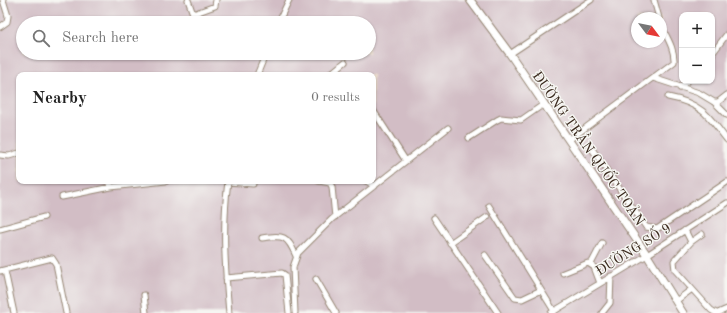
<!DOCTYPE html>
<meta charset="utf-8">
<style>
:root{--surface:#fff;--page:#f6f6f6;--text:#222;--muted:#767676;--line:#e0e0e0}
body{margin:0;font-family:"Old Standard TT",serif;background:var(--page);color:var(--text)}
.controls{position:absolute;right:12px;top:12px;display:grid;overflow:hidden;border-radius:8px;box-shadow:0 1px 3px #0004}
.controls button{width:36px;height:36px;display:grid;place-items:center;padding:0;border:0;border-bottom:1px solid var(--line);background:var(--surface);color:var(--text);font:20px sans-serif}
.compass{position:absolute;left:631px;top:12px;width:36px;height:36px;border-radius:50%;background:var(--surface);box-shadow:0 1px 3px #0004;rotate:122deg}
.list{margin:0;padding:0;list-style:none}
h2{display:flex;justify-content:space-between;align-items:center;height:52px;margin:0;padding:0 16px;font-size:17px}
h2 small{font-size:13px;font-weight:400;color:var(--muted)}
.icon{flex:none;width:22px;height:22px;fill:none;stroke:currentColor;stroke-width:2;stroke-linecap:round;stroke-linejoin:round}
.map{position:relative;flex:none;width:727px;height:313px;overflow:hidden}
.search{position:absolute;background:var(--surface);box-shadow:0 1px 3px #0004;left:16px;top:16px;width:360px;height:44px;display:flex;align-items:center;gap:10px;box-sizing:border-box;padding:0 14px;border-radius:22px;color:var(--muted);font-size:15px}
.panel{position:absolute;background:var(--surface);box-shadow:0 1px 3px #0004;left:16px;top:72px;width:360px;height:112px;border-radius:8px}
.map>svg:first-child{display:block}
.industrial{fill:#d2bdc5;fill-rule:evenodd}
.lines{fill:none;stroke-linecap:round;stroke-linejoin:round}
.minor-casing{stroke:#968674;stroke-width:7}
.major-casing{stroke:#968674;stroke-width:9}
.minor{stroke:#fff;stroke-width:5}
.major{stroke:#fff;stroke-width:7}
.labels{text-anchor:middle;stroke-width:3;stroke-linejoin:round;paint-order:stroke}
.street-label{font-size:14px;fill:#3b2a1e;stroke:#f6f6f2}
</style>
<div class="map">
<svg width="727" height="313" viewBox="0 0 727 313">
<rect width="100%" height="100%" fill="#f6f6f2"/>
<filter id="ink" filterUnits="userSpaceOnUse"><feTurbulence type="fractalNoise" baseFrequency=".025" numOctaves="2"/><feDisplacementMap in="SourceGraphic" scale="8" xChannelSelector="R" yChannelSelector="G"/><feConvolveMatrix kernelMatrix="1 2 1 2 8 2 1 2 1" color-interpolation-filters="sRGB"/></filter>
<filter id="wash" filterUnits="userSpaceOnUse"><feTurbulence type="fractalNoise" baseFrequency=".012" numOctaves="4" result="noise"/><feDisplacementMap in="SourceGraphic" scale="16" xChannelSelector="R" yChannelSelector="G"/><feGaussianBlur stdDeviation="0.9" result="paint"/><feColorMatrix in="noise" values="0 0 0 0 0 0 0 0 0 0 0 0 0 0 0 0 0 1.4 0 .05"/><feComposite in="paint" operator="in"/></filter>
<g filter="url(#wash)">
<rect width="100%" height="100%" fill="#f2e2cb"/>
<path class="industrial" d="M0 0H727V313H0ZM682 15H712V81H682ZM637 18H661V42H637ZM23 23H369V53H23ZM19 75H373V181H19Z"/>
</g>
<g filter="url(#ink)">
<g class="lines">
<defs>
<path id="minor" d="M188 0 193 14 199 23
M654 0 659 18
M193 14 215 6 216 0
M278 23 289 0
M0 27 7 22 8 16 3 0
M510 54 591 0
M712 54 727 34
M257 75 266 53
M329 75 345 62
M653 78 699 93 714 102 727 115
M680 88 687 81
M668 97C700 103 708 114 727 140
M714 102H718L727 95
M373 110 406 161
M469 138 497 120 501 118 521 120 544 104
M569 140 674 62C675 49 666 36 661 25
M592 149 646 227 657 229 727 182
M0 155 9 156 19 153
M109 181 111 187
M228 181C222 228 225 266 229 313
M319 181 330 183 332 187 335 217
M366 181 375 186
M228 182 253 184
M62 197 111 187 166 181
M489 206 554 311
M434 218 498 313
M0 229 44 217
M685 230 691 242
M702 234 691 242 674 261 675 270 711 310 716 313
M262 238C284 235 287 235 296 256
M450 243 487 217
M485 255 515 298 522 299 541 290
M591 264 602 243
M0 271 52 258 56 264 66 313
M5 271 14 313
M563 273 588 263 594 267 600 283
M226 278 282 273 285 275 289 313
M316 279 336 313
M144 295 146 313
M676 301 692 289
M295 313 293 267 298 253 332 219 448 128
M551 313 647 255 727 203
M602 313 610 303 611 276
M718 313 727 309"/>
<path id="major" d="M470 0 510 54 647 255 683 313"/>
</defs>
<use href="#minor" class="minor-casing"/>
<use href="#major" class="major-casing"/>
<use href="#minor" class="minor"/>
<use href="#major" class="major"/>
</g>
</g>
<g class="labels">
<g class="street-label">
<text transform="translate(589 148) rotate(55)" y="5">ĐƯỜNG TRẦN QUỐC TOẢN</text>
<text transform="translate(633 249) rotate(-32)" y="5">ĐƯỜNG SỐ 9</text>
</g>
</g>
</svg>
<div class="controls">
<button>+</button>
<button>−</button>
</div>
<svg class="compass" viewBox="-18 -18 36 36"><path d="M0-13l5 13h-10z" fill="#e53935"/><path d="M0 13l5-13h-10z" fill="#767676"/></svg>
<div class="search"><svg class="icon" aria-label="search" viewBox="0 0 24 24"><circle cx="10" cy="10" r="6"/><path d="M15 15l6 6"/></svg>Search here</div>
<section class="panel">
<h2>Nearby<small>0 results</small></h2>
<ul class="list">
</ul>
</section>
</div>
